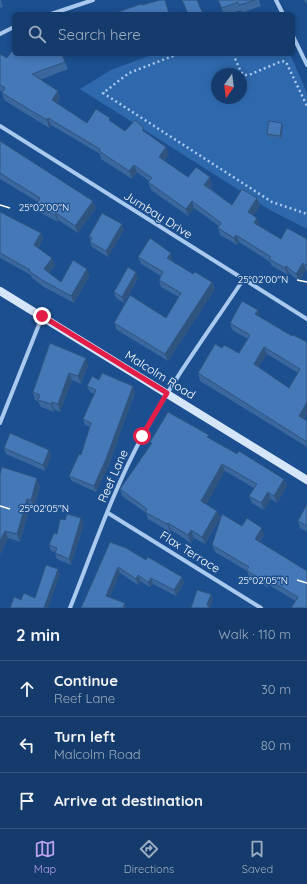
<!DOCTYPE html>
<meta charset="utf-8">
<style>
:root{--surface:#143b6b;--page:#214673;--text:#f1f3f6;--muted:#9dadc1;--line:#33557e;--accent:#bca0f2}
body{margin:0;font-family:Quicksand,sans-serif;background:var(--page);color:var(--text)}
.compass{position:absolute;left:211px;top:68px;width:36px;height:36px;border-radius:50%;background:var(--surface);box-shadow:0 2px 6px #0003;rotate:194deg}
.stop{position:absolute;width:12px;height:12px;margin:-9px;border:3px solid #e11d48;border-radius:50%;background:#fff}
.stop.end{background:#e11d48;border-color:#fff;box-shadow:0 1px 4px #0008}
.list{margin:0;padding:0;list-style:none}
h2{display:flex;justify-content:space-between;align-items:center;height:52px;margin:0;padding:0 16px;font-size:17px}
h2 small{font-size:13px;font-weight:400;color:var(--muted)}
.list li{display:grid;grid-template-columns:26px 1fr auto;gap:12px;align-items:center;box-sizing:border-box;height:56px;padding:0 16px;border-top:1px solid var(--line)}
.list b{display:block;font-size:15px;white-space:nowrap}
.list p{margin:0;font-size:13px;white-space:nowrap;color:var(--muted)}
.list em{font-size:13px;font-style:normal;color:var(--muted)}
.icon{flex:none;width:22px;height:22px;fill:none;stroke:currentColor;stroke-width:2;stroke-linecap:round;stroke-linejoin:round}
.map{position:relative;flex:none;width:307px;height:608px;overflow:hidden}
.search{position:absolute;background:var(--surface);box-shadow:0 2px 6px #0003;left:12px;right:12px;top:12px;height:44px;display:flex;align-items:center;gap:10px;box-sizing:border-box;padding:0 14px;border-radius:6px;color:var(--muted);font-size:15px}
.sheet{height:220px;background:var(--surface)}
nav{display:flex;justify-content:space-around;align-items:center;box-sizing:border-box;height:56px;border-top:1px solid var(--line);background:var(--surface);font-size:11px;color:var(--muted)}
nav a{display:grid;justify-items:center;gap:2px}
nav .on{color:var(--accent)}
.map>svg:first-child{display:block}
.green{fill:#2e69ad;fill-rule:evenodd}
.lines{fill:none;stroke-linecap:round;stroke-linejoin:round}
.path{stroke:#a9c9ee;stroke-width:2.5;stroke-dasharray:2 3;stroke-linecap:butt}
.street{stroke:#a9c9ee;stroke-width:4}
.secondary{stroke:#d6e6fa;stroke-width:8}
.wall{fill:#3a679d;fill-rule:evenodd}
.shaded-wall{fill:#305480}
.building{fill:#4478b7;stroke:#305480;fill-rule:evenodd}
.route{stroke:#e11d48;stroke-width:5}
.ticks{fill:none;stroke:#fff;stroke-width:1.5}
.labels{text-anchor:middle;stroke-width:3;stroke-linejoin:round;paint-order:stroke}
.street-label{font-size:12px;fill:#fff;stroke:#1b4f8f}
.ticks-label{font-size:10px;text-anchor:middle;fill:#fff;stroke:#1b4f8f;stroke-width:3;stroke-linejoin:round;paint-order:stroke}
</style>
<div class="map">
<svg width="307" height="608" viewBox="0 0 307 608">
<rect width="100%" height="100%" fill="#1b4f8f"/>
<path class="green" d="M154 54H290L307 93V229L270 210 80 89 111 70ZM217 74H241V98H217Z"/>
<g class="lines">
<path class="path" d="M178 54 129 73 103 93 272 202 307 214
M233 54 241 72 244 75H249L282 61 286 62 307 106"/>
<path class="street" d="M276 0 283 14
M51 14 93 0
M0 34 14 27
M293 36 307 65
M0 126 307 319
M0 423 42 317
M108 513 261 608
M70 608C93 550 113 490 143 435 172 381 209 331 243 280"/>
<path class="secondary" d="M0 291 307 480"/>
</g>
<path class="wall" d="M0 0H1L3 7 0 8Z
M218 0H259L261 6 242 13 241 10 229 14H224Z
M304 0H307V3H306Z
M0 54 7 58 62 54 68 69 40 80 58 91 60 98 57 103 87 123 111 122 125 131 146 132 169 154 164 161 188 177H210L212 185 210 188 232 205 257 198 260 206 253 215 260 225 259 226 281 239H307V271L306 270 299 281 289 273 288 275 272 266 270 262 239 242 237 245 220 235 218 228 219 226 194 208 188 216 151 190 148 182 149 181 137 172 132 179 101 159 100 154 51 125 49 128 4 100 2 93V92L0 90Z
M282 123 283 126 281 139 268 137 267 134Z
M0 141 96 208 78 233 58 220V222L39 212 36 205 38 202 0 179Z
M0 212 41 233 43 240 38 248 55 265 49 273 61 282 90 275 74 303 44 287 32 278 31 275 0 258Z
M124 230 108 257 92 247 90 242V240L89 236Z
M138 257 173 260 172 261 193 274 212 282 215 289 168 361 117 330 114 323 166 318 179 297 161 287 159 280 161 276 141 264Z
M138 278 124 303 116 298 114 292Z
M258 310 260 317 292 336 307 342V414L304 419 307 421V447L200 381 198 373 222 348 239 353 248 339 232 330 230 323ZM267 354 298 373 289 388 258 367Z
M50 343 88 365 81 384 72 380 60 412 54 409V412L41 407 38 401 35 400 33 392Z
M99 380 135 392 109 465 96 492 72 481 69 476 81 455 90 427 85 425 83 419 94 394 90 392 87 386Z
M210 439 284 479 287 486 277 503 271 499 264 510 252 503 249 496 254 488 225 471 206 504 217 511 220 518 205 544 194 538 191 543 171 530 170 532 148 519 146 513 122 496 120 489 151 444 150 442Z
M4 448 49 450 51 456 45 471 6 454Z
M0 474 40 486 34 508 30 506 20 542 8 538 0 555Z
M307 504V532L300 528 298 521Z
M84 524 71 565 57 559 55 553V552L51 551 49 545 57 534Z
M242 526 264 534 260 542 307 608 269 585 268 588 249 577 247 571 215 552 212 545Z
M110 542 146 560 184 583 176 596 153 584 150 587 140 581 138 585 120 573 81 608Z"/>
<path class="shaded-wall" d="M58 91 60 98 54 107 52 100Z
M48 118 51 125 49 128 47 120Z
M282 123 283 126 281 139 280 136Z
M166 147 169 154 161 165 159 157Z
M134 165 137 172 132 179 129 171Z
M210 177 212 185 207 192 204 185Z
M257 198 260 206 251 219 248 212Z
M93 201 96 208 78 233 75 226Z
M192 201 194 208 188 216 186 209Z
M56 213 58 220V222L55 215Z
M257 218 260 225 257 230 254 223Z
M122 224 124 230 108 257 106 251Z
M41 233 43 240 36 252 34 245Z
M236 235 239 242 237 245 234 238Z
M171 253 173 260 170 265 167 258Z
M52 258 55 265 47 276 44 269Z
M303 263 306 270 299 281 296 274Z
M286 266 289 273 288 275 285 268Z
M87 269 90 275 74 303 71 296Z
M136 272 138 278 124 303 122 297Z
M212 282 215 289 168 361 165 354Z
M258 310 260 317 255 314Z
M264 347 267 354 256 371 254 364Z
M86 358 88 365 81 384 78 376Z
M69 373 72 380 60 412 58 404Z
M133 386 135 392 109 465 96 492 94 486Z
M52 402 54 409V412L51 404Z
M307 402V414L301 423 299 416Z
M49 450 51 456 45 471 43 465Z
M222 464 225 471 204 509 201 501Z
M37 478 40 486 34 508 31 500Z
M284 479 287 486 277 503 274 496Z
M268 492 271 499 264 510 261 503Z
M27 499 30 506 20 542 17 534Z
M217 511 220 518 205 544 202 537Z
M81 518 84 524 71 565 69 559Z
M168 523 171 530 170 532 167 524Z
M262 528 264 534 258 545 255 539Z
M191 530 194 538 191 543 188 535Z
M5 531 8 538 0 555V541Z
M118 567 120 573 108 602 106 596Z
M58 569 60 575 48 608H44Z
M138 575 140 581 138 585 136 579Z
M182 577 184 583 176 596 174 590Z
M151 578 153 584 150 587 148 582Z
M267 579 269 585 268 588 265 582Z
M211 594 213 600 210 608H208L207 605Z
M125 603 126 608H123Z"/>
<path class="building" d="M160 0H165L169 14H112L141 4 142 5Z
M182 0H197L203 14H188Z
M218 0H255L239 5 238 2 222 8Z
M14 48V54H62L65 62 32 74 58 91 52 100 87 123 96 109 110 118 109 120 125 131 135 120 144 128 142 130 166 147 159 157 188 177 196 167 210 177 204 185 232 205 242 189 257 198 248 212 257 218 254 223 281 239 287 228 307 239V266L303 263 296 274 286 266 285 268 269 259 271 257 236 235 234 238 218 228 221 223 192 201 186 209 148 182 152 178 134 165 129 171 99 151 100 149 48 118 47 120 2 93 5 88 0 85V54L7 58Z
M269 121 282 123 280 136 267 134Z
M0 141 93 201 75 226 56 213 55 215 36 205 40 198 0 173Z
M0 212 41 233 34 245 52 258 44 269 61 282 73 260 87 269 71 296 42 280 29 271 30 270 0 253Z
M102 213 122 224 106 251 90 242 92 238 89 236Z
M150 238 171 253 167 258 193 274 195 272 212 282 165 354 114 323 130 295 166 318 181 293 159 280 163 272 138 257Z
M128 267 136 272 122 297 114 292Z
M242 301 258 310 255 314 292 336 293 335 307 342V402L299 416 307 421V442L198 373 215 344 222 348 224 345 239 353 250 335 230 323ZM264 347 300 369 289 388 254 364Z
M50 343 86 358 78 376 69 373 58 404 52 402 51 404 38 400 40 395 33 392Z
M102 373 133 386 106 459 94 486 69 476 79 454 81 455 91 423 83 419 96 390 87 386 92 376 99 380Z
M168 412 209 435 207 437 237 454 239 451 284 479 274 496 268 492 261 503 249 496 257 484 222 464 201 501 217 511 202 537 191 530 188 535 168 523 167 524 145 512 147 509 120 489 152 443 150 442Z
M10 433 49 450 43 465 4 448Z
M2 467 37 478 31 500 27 499 17 534 5 531 0 541V474Z
M307 504V526L298 521Z
M67 514 81 518 69 559 55 553 57 548 49 545 54 533 57 534 60 519 65 520Z
M222 514 242 526 247 518 262 528 255 539 307 571V608H291L298 597 267 579 265 582 246 570 249 567 212 545Z
M110 542 126 548 146 560 148 557 182 577 174 590 151 578 148 582 138 575 136 579 118 567 106 596 125 603 123 608H81Z
M46 565 58 569 44 608H10L14 597 21 600 24 593 35 598Z
M197 590 211 594 207 605 210 608H191Z"/>
<g class="lines">
<path class="route" d="M42 316 167 393 142 436"/>
</g>
<path class="ticks" d="M0 205 10 208M297 280 307 282M0 506 10 509M297 580 307 583"/>
<g class="labels">
<g class="street-label">
<text transform="translate(158 215) rotate(32)" y="4">Jumbay Drive</text>
<text transform="translate(160 375) rotate(32)" y="4">Malcolm Road</text>
<text transform="translate(113 476) rotate(-66)" y="4">Reef Lane</text>
<text transform="translate(190 552) rotate(32)" y="4">Flax Terrace</text>
</g>
</g>
<g class="ticks-label">
<text x="44" y="211">25°02'00"N</text>
<text x="263" y="283">25°02'00"N</text>
<text x="44" y="512">25°02'05"N</text>
<text x="263" y="584">25°02'05"N</text>
</g>
</svg>
<svg class="compass" viewBox="-18 -18 36 36"><path d="M0-13l5 13h-10z" fill="#e53935"/><path d="M0 13l5-13h-10z" fill="#9dadc1"/></svg>
<div class="stop" style="left:142px;top:436px"></div>
<div class="stop end" style="left:42px;top:316px"></div>
<div class="search"><svg class="icon" aria-label="search" viewBox="0 0 24 24"><circle cx="10" cy="10" r="6"/><path d="M15 15l6 6"/></svg>Search here</div>
</div>
<section class="sheet">
<h2>2 min<small>Walk · 110 m</small></h2>
<ul class="list">
<li><svg class="icon" aria-label="ahead" viewBox="0 0 24 24"><path d="M12 20V5M6 11l6-6 6 6"/></svg><div><b>Continue</b><p>Reef Lane</p></div><em>30 m</em></li>
<li><svg class="icon" aria-label="left" viewBox="0 0 24 24"><path d="M17 20v-9H6M10 6l-5 5 5 5"/></svg><div><b>Turn left</b><p>Malcolm Road</p></div><em>80 m</em></li>
<li><svg class="icon" aria-label="arrive" viewBox="0 0 24 24"><path d="M6 21V4h12l-3 4 3 4H6"/></svg><div><b>Arrive at destination</b></div></li>
</ul>
</section>
<nav>
<a class="on"><svg class="icon" aria-label="map" viewBox="0 0 24 24"><path d="M3 6l6-2 6 2 6-2v14l-6 2-6-2-6 2zM9 4v14M15 6v14"/></svg>Map</a>
<a><svg class="icon" aria-label="directions" viewBox="0 0 24 24"><path d="M12 3l9 9-9 9-9-9zM9 14v-3h6M13 9l2 2-2 2"/></svg>Directions</a>
<a><svg class="icon" aria-label="saved" viewBox="0 0 24 24"><path d="M7 4h10v16l-5-4-5 4z"/></svg>Saved</a>
</nav>
